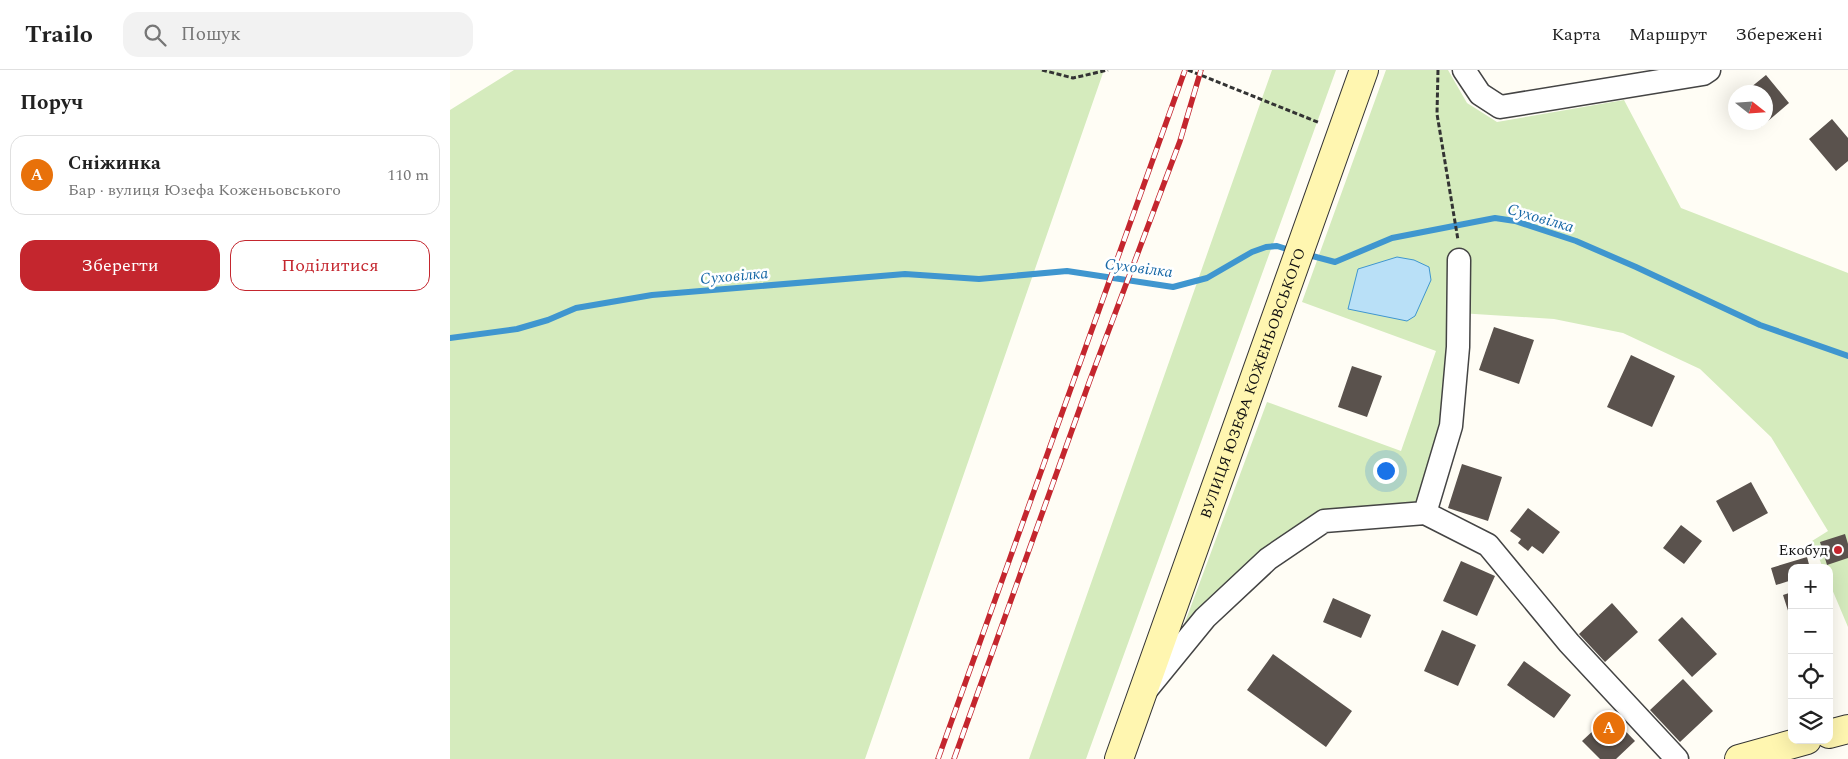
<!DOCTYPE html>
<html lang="uk">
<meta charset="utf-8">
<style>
:root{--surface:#fff;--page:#f2f2f2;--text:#222;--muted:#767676;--line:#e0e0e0;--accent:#c4262e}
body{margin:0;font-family:Spectral,serif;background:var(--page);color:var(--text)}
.controls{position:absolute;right:15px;bottom:15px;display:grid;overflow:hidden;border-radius:10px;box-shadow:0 5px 20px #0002}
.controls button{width:45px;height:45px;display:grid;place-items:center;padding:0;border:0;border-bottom:1px solid var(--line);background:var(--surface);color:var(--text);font:25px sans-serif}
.compass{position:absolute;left:1278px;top:15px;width:45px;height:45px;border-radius:50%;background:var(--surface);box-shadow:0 5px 20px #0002;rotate:107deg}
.you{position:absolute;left:935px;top:400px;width:18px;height:18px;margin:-12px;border:4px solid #fff;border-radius:50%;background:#1a73e8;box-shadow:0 0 0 8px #1a73e833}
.badge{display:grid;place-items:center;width:32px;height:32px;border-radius:50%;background:var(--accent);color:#fff;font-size:16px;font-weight:700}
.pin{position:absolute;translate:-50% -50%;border:2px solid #fff;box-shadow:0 1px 5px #0006}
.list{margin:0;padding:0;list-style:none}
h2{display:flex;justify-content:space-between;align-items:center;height:65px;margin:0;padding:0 20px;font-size:21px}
h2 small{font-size:16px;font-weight:400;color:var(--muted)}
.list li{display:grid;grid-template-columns:32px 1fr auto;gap:15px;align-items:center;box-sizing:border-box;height:80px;margin:0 10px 10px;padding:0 10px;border:1px solid var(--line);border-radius:15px}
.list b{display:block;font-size:19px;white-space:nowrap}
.list p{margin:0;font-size:16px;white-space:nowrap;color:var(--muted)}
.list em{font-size:16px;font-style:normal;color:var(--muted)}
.actions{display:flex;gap:10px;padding:15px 20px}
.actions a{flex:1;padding:11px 0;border:1px solid var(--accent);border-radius:15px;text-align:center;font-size:18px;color:var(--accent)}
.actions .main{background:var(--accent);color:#fff}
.icon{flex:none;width:28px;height:28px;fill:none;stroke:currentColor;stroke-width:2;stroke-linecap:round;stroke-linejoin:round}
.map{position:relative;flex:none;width:1398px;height:689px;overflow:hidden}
header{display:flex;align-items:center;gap:30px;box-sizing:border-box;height:70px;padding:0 25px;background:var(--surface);border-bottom:1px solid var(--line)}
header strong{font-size:24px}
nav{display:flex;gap:28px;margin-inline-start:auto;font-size:18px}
.search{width:350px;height:45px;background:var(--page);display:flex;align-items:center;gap:12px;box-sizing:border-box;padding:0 18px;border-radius:15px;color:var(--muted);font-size:19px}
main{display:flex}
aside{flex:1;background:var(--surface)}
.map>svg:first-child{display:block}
.green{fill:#d5ebbd}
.water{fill:#b9e0f7;stroke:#3f96cf}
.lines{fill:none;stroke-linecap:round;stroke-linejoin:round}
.stream{stroke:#3f96cf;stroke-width:6}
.building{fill:#5a524d}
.street-casing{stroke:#444;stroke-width:25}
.secondary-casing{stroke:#333;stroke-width:30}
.path{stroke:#333;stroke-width:3;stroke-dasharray:5 2.5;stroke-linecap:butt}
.street{stroke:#fff;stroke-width:22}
.secondary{stroke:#fff6b0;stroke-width:28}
.rail-casing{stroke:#c4262e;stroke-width:5.5}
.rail{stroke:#fff;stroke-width:4;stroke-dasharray:11;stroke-linecap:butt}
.poi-dot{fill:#c4262e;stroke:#fff;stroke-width:2}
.labels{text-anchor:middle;stroke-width:5;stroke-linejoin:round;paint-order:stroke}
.street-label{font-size:15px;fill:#111;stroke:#fff}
.poi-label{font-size:15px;fill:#111;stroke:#fff;text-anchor:end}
.water-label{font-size:16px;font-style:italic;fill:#1768a6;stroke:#fff}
</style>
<header>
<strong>Trailo</strong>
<div class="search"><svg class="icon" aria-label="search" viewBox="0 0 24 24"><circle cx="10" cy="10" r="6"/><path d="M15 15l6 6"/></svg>Пошук</div>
<nav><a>Карта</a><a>Маршрут</a><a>Збережені</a></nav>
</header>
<main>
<aside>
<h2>Поруч<small></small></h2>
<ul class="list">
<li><span class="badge" style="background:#e8710a">A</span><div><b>Сніжинка</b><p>Бар · вулиця Юзефа Коженьовського</p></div><em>110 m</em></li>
</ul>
<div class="actions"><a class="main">Зберегти</a><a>Поділитися</a></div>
</aside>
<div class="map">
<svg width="1398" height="689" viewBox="0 0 1398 689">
<rect width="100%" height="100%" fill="#fffdf5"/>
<path class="green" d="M64 0H654L415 689H0V40Z
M822 0H886L636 689H579Z
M936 0H998L1017 33 1047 52 1174 30 1231 138 1398 203V557L1379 512V498H1373L1362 471 1378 461 1321 367 1250 299 1173 263 1104 249 1009 243 976 438 874 445 728 571 817 332 951 381 986 281 852 232Z"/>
<path class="water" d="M947 187 964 190 979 197 981 210 965 246 957 251 898 239 908 199Z"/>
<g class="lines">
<path class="stream" d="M855 184 885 192 942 168 1045 148 1065 151 1126 171 1186 197 1310 255 1398 286
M0 268 67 259 98 250 126 238 202 225 455 204 529 209 617 201 723 217 757 208 802 182 816 177 827 176 843 181"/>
</g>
<path class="building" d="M1316 5 1339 33 1311 57 1307 52H1316V22H1295Z
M1382 49 1398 68V91L1386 101 1359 69Z
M1044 257 1084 270 1069 314 1029 300Z
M1181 285 1225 306 1202 357 1157 337Z
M902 296 932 306 917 347 888 337Z
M1012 394 1052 407 1038 451 998 438Z
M1301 412 1318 443 1283 462 1266 431Z
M1078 438 1110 462 1093 484 1082 476 1078 481 1068 473 1071 469 1060 461Z
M1231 455 1252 471 1234 494 1213 478Z
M1395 464 1398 474V488L1377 495 1370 472Z
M1357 487 1360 498H1342V510L1326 515 1321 498Z
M1011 491 1045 506 1027 546 993 531Z
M1342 522V550H1341L1333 525Z
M883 528 921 545 911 568 873 552Z
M1162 533 1188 562 1155 592 1129 564Z
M1232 547 1267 584 1242 607 1208 570Z
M992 560 1026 575 1008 616 974 601Z
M823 584 902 641 876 677 797 620Z
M1074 591 1121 625 1104 648 1057 615Z
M1233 609 1263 641 1230 672 1200 640Z
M1160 645 1185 671 1166 689H1150L1132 671Z"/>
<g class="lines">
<defs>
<path id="street" d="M1014 0 1030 24 1050 37 1253 4 1259 0
M975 443 1001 356 1008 277 1009 190
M697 619 755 548 818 489 874 451 975 443 1038 475 1119 573 1227 689"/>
<g id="secondary">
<path d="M1379 664 1398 659"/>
<path id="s1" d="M669 689 914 0"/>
<path d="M1289 689 1357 670"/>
</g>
</defs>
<use href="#street" class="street-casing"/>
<use href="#secondary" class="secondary-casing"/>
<path class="path" d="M592 0 623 8 658 0
M738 0 870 53
M988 0 987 44 1008 170"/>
<use href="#street" class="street"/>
<use href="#secondary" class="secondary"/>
<defs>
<path id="rail" d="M488 689 735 0
M504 689 640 310 730 71 751 0"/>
</defs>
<use href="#rail" class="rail-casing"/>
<use href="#rail" class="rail"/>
</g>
<circle class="poi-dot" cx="1388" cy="480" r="5"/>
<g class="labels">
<g class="street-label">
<text dy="5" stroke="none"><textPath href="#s1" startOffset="399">ВУЛИЦЯ ЮЗЕФА КОЖЕНЬОВСЬКОГО</textPath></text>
</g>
<g class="poi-label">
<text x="1378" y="485">Екобуд</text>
</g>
<g class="water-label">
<text transform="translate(1091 147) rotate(16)" y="6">Суховілка</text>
<text transform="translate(689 197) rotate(7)" y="6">Суховілка</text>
<text transform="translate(284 205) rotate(-5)" y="6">Суховілка</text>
</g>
</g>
</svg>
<div class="controls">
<button>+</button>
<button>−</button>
<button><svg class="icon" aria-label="locate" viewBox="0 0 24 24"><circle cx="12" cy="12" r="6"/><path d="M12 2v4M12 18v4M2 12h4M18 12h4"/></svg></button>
<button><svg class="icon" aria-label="layers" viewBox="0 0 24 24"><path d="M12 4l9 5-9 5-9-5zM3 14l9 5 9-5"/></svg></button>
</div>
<svg class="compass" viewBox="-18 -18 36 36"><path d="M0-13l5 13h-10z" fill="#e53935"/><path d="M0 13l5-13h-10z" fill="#767676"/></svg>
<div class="you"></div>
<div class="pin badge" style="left:1159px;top:658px;background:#e8710a">A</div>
</div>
</main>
